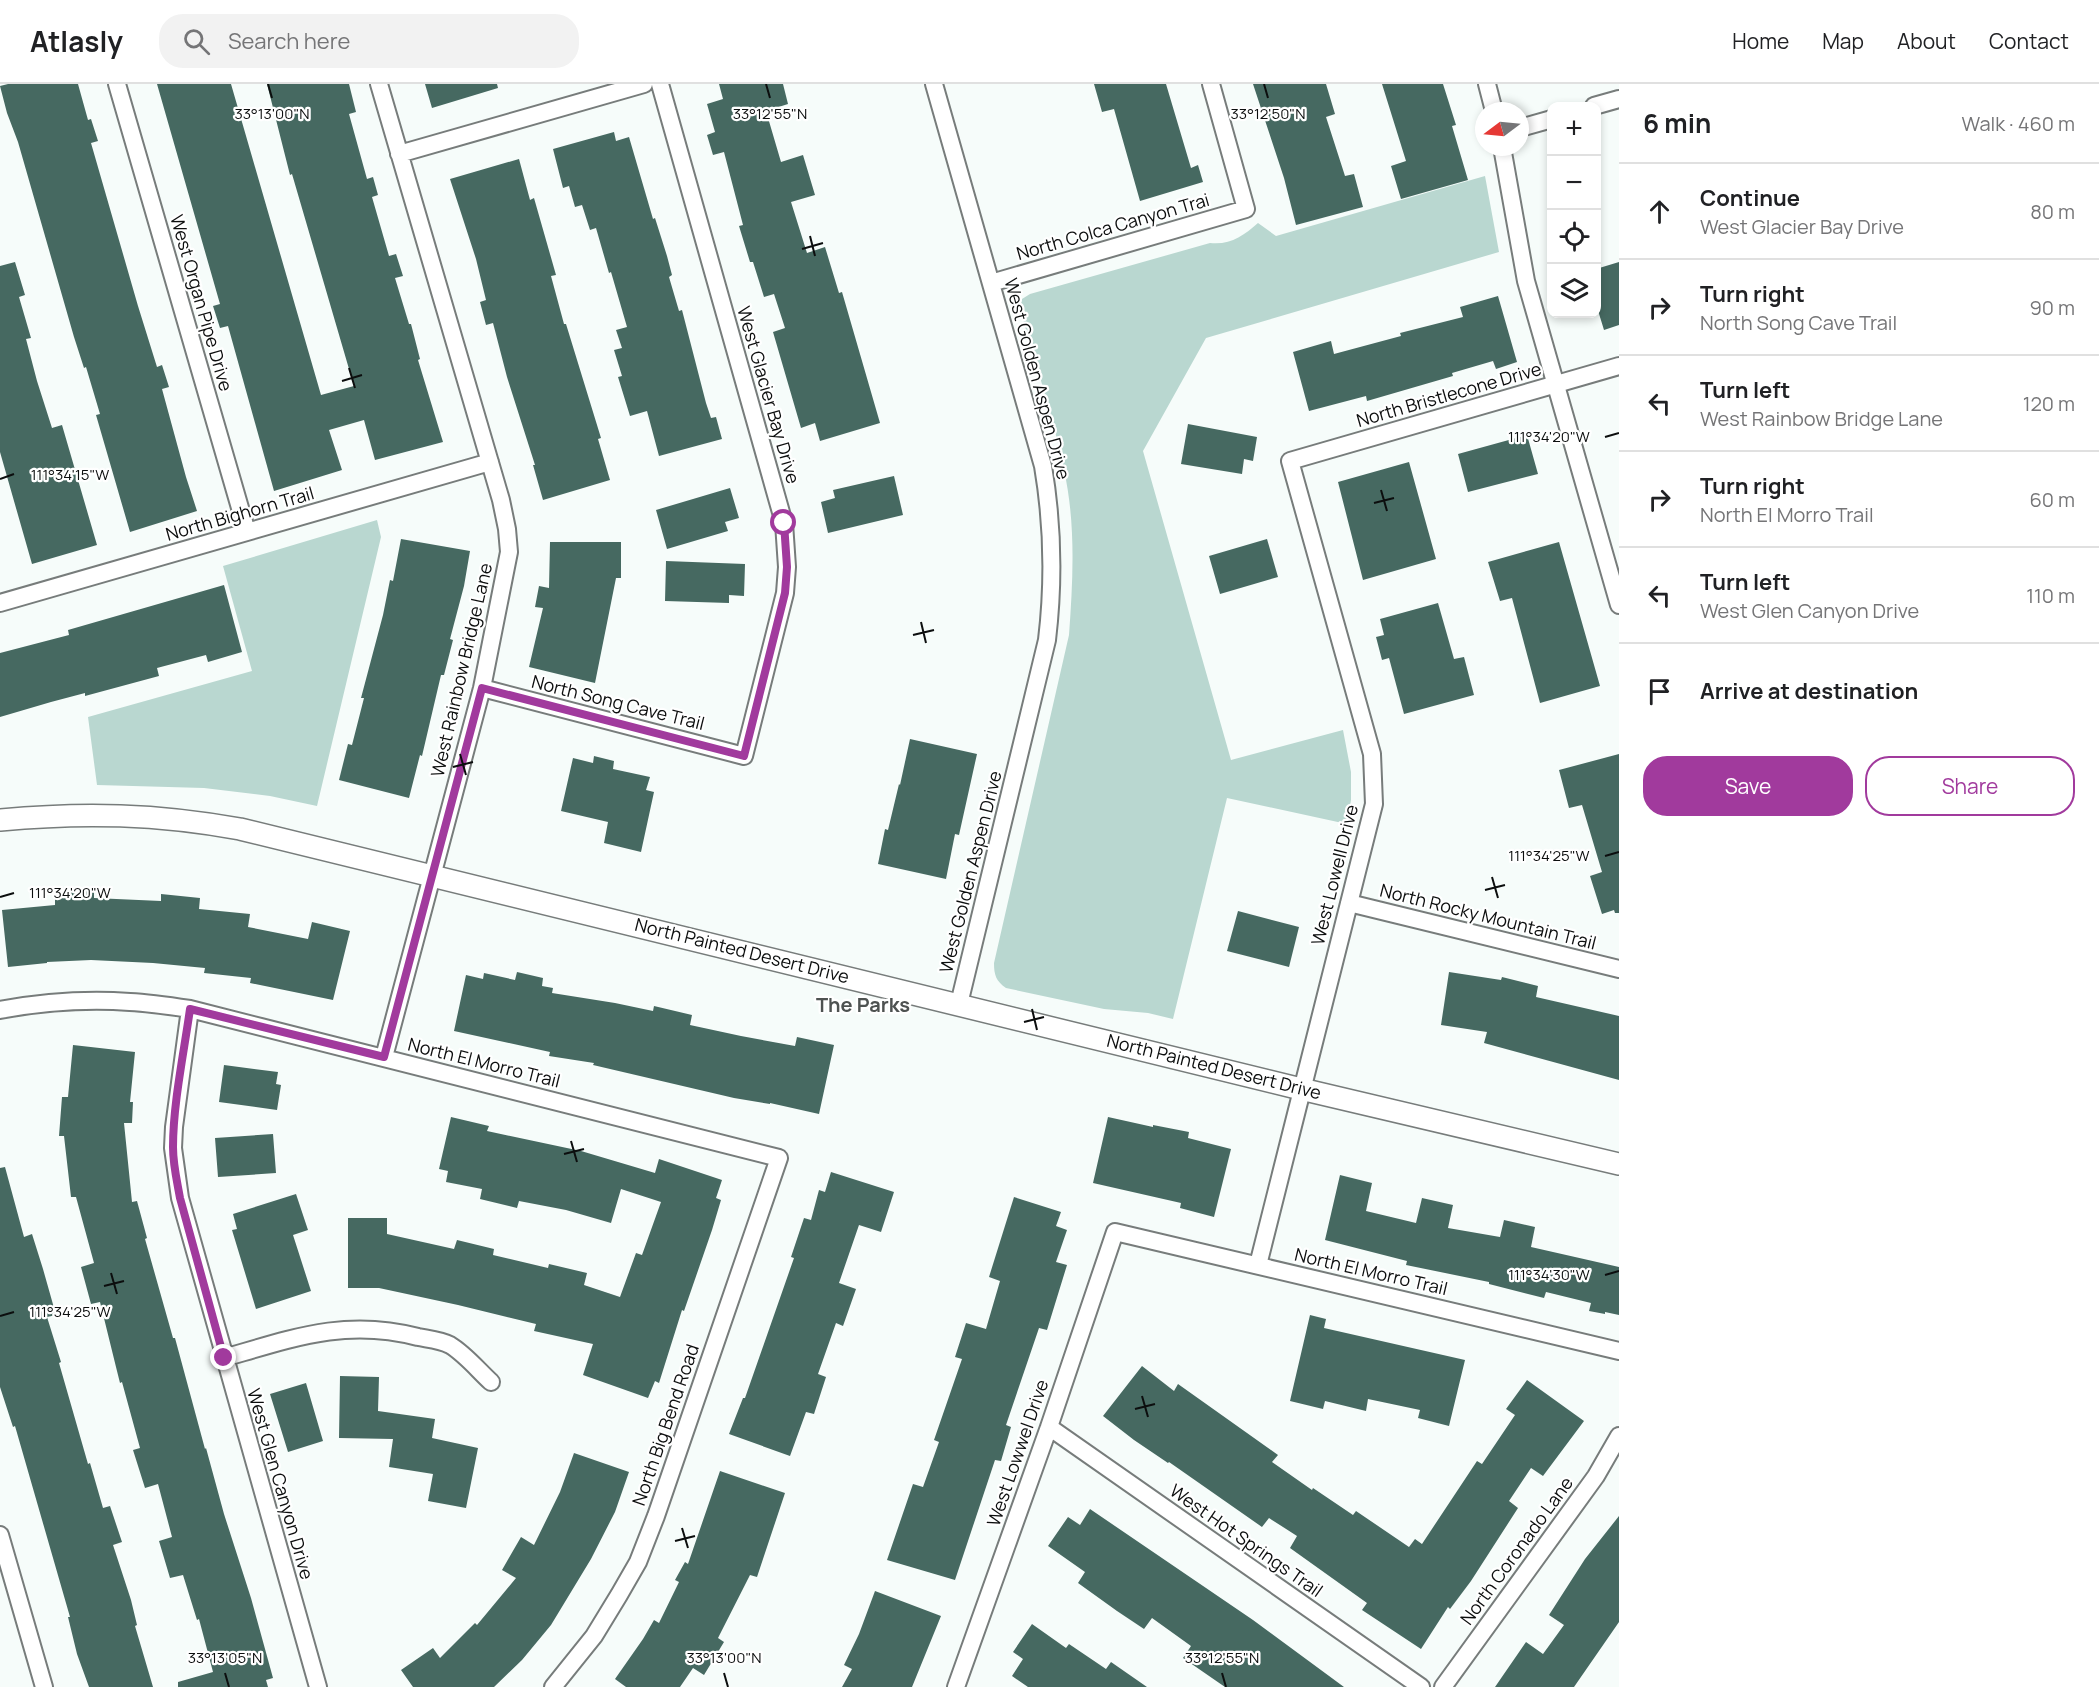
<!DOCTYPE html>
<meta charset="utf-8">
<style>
:root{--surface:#fff;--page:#f2f2f2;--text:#202124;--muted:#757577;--line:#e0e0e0;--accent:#a13a9d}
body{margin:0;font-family:Manrope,sans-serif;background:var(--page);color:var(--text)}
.controls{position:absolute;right:18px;top:18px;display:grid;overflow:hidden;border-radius:12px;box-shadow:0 3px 9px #0003}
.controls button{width:54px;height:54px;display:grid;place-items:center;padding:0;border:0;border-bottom:2px solid var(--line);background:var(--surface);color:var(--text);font:30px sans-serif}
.compass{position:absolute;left:1475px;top:18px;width:54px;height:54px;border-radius:50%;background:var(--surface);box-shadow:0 3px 9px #0003;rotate:254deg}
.stop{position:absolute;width:18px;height:18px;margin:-14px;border:4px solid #a13a9d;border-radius:50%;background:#fff}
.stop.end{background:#a13a9d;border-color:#fff;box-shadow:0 2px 6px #0008}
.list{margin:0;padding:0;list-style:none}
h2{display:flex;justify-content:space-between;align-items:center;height:78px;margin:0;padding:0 24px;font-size:26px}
h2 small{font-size:20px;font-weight:400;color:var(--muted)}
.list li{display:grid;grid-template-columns:39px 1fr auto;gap:18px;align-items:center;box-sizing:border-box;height:96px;padding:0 24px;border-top:2px solid var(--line)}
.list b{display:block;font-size:22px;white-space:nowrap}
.list p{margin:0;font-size:20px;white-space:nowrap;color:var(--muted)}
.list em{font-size:20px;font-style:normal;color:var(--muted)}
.actions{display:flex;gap:12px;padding:18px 24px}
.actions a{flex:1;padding:14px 0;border:2px solid var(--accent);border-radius:24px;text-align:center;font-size:21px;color:var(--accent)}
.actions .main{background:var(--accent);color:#fff}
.icon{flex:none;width:33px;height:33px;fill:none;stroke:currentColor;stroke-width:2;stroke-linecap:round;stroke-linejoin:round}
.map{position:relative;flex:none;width:1619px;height:1603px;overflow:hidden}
header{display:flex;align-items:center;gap:36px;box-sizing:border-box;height:84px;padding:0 30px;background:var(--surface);border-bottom:2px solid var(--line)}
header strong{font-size:28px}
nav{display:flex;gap:33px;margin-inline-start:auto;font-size:21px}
.search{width:420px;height:54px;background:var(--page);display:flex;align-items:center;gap:15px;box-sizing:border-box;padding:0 21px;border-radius:24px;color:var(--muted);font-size:22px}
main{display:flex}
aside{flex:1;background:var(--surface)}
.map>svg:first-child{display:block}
.green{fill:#b9d7d0}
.building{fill:#466961}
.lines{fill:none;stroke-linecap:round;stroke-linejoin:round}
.minor-casing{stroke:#777c7b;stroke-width:20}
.tertiary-casing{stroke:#777c7b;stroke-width:24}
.minor{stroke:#fff;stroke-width:16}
.tertiary{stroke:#fff;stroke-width:21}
.route{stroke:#a13a9d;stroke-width:8}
.ticks{fill:none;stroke:#0c0e0e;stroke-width:2}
.labels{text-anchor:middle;stroke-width:4.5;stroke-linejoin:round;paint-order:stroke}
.street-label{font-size:18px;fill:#0c0e0e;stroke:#fff}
.neighbourhood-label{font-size:20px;font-weight:bold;fill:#4e5251;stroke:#fff}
.ticks-label{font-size:15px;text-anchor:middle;fill:#0c0e0e;stroke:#fff;stroke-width:4.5;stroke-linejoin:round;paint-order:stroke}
</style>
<header>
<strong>Atlasly</strong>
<div class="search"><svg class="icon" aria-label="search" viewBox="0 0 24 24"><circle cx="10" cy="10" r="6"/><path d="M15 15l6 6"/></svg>Search here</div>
<nav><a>Home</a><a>Map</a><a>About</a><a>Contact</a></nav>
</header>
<main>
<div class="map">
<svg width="1619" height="1603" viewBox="0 0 1619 1603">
<rect width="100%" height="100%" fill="#f6fcfa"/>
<path class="green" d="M1485 92 1499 168 1206 254 1143 367 1231 676 1343 646 1351 688V716L1347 740 1227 714 1173 935 1148 929 1104 925 1006 904C996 897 994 891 994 879L1069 551C1073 496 1076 440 1064 386 1053 332 1035 278 1020 225L1022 215 1030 210 1210 159C1231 161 1243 152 1258 139L1276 152Z
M377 436 381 453 317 722 270 712 204 704 97 701 88 633 252 587 223 482Z"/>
<path class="building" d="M8 0H78L88 36 91 35 98 57 91 59 138 222 157 283 162 281 169 303 162 305 186 393 197 427 130 448 96 331 100 330 86 283 84 284 74 253 18 58 7 29 0 2Z
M157 0H231L321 311 354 302 292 90 290 91 267 0H349L356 28 349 30 367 95 373 93 378 111 372 113 389 172 396 170 403 192 395 194 409 240H411L420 275 418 276 443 358 375 376 364 336 329 346 342 386 274 407 228 242 220 244 213 222 220 220Z
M425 0H497L498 4 432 24Z
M719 0H783L788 20 766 27 781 78 803 71 815 111 791 118 807 169 825 163 839 209 842 208 880 339 820 357 815 339 801 344 773 248 785 244 774 210 764 213 753 178H750L739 142 743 141 724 68 713 71 707 51 715 48 707 20 723 15Z
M1094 0H1166L1191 84 1198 81 1203 98 1140 117 1114 25 1102 28Z
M1253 0H1326L1335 30 1326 33 1345 92 1354 90 1363 123 1296 141 1284 94Z
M1382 0H1443L1456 41 1452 42 1468 96 1401 115 1391 82 1406 77Z
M614 48 616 57 629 53 653 135 655 134 667 172 672 191 669 193 679 227 682 226 706 319 711 334 716 333 722 355 659 372 647 327 630 332 618 293 622 292 614 266 622 264 616 246 627 243 611 188 609 189 596 144 590 146 582 121 575 123 569 102 563 104 553 65Z
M519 75 530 116 534 114 556 191 551 192 564 240H566L601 354 598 355 610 396 543 416 533 381H535L507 293 493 239 486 241 480 218 486 216 476 175 450 95Z
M15 178 25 211 19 213 31 254 26 255 37 297 52 344 62 341 97 461 32 480 0 368V182Z
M1619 178V241L1604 246 1596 220V185Z
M1498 212 1517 278 1496 285 1493 277 1452 289 1453 292 1367 317 1366 312 1309 327 1293 268 1331 257 1334 270 1401 252 1400 249 1463 233 1460 223Z
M1188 340 1257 353 1253 377 1244 375 1242 390 1181 380Z
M1527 351 1538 390 1468 408 1458 370Z
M1409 378 1436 475 1363 496 1338 398Z
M894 392 903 431 828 449 821 418 835 414 833 406Z
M730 404 739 434 725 438 728 447 667 465 656 426Z
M401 455 470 467 464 502 450 555 453 556 444 591H441L422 672 420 671 409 714 339 696 348 660 352 661 364 614H361L383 531 390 496 393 497Z
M1267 455 1278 493 1220 510 1209 472Z
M550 458H621V494H616L595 599 529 583 543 524 535 523 539 502 549 504Z
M1559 458 1600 602 1540 619 1512 514 1500 517 1488 478Z
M666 477 745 480 744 512 729 511V519L665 517Z
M224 501 242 568 208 578 206 571 157 584 159 592 85 612V609L51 618 0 633V569L69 551 68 546Z
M1438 519 1454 575 1464 573 1474 611 1404 630 1389 574 1382 576 1376 553 1384 551 1380 535Z
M910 655 977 670 959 751 955 750 946 795 878 780 885 745 888 746 899 700 900 701Z
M1619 670V829H1615L1614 826 1602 830 1590 792 1602 788 1582 721 1569 724 1559 686Z
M594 672 614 677 613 685 650 693 646 706 654 708 641 768 604 759 608 738 561 727 573 674 593 679Z
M94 807V814L161 817V810L200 814 199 825 250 830 248 843 308 855 312 838 350 847 333 916 250 899 251 894 204 889 205 884 153 879 91 876 47 878V879L8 883 2 826 55 821V808Z
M1238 827 1299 843 1289 883 1227 867Z
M517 888 543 894 542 902 553 904 552 909 615 919 653 927 654 922 692 931 690 941 741 952 795 962 797 953 834 961 819 1030 770 1019V1020L734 1014 593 981 594 979 549 972 550 968 454 947 466 891 483 895 484 889 515 896Z
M1449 888 1501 896 1502 893 1538 902 1536 913 1619 932V996L1484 959 1487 948 1441 941Z
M73 961 135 968 130 1018H133L132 1039H124L132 1118 137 1117 147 1154 145 1155 173 1254H175L205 1365 206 1364 224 1430 251 1514 273 1594 266 1596 268 1603H178V1598L213 1588 199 1535 197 1536 183 1491 170 1494 159 1457 172 1453 158 1400 145 1404 133 1366 140 1364 122 1298 120 1299 116 1283 100 1218 91 1220 81 1183 94 1179 76 1113H71L64 1052H59L62 1013H68Z
M224 981 278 988 276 1000 281 1001 277 1026 219 1018Z
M451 1033 489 1042 487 1047 581 1067 655 1089 659 1075 722 1096 716 1114 721 1116 712 1146 684 1227 682 1226 659 1299 655 1297 648 1314 583 1291 593 1260 534 1247 536 1240 458 1221 379 1204H348V1134H387V1150L454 1165 457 1156 494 1165 493 1171 548 1184 549 1180 587 1189 584 1201 620 1213 636 1169 642 1171 661 1118 621 1105 611 1139 566 1126 519 1117 517 1124 480 1115 482 1105 446 1098 448 1087 439 1085Z
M1108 1033 1153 1043V1041L1189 1048 1188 1054 1231 1065 1214 1133 1180 1124 1181 1119 1093 1099Z
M273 1050 276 1089 218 1093 215 1054Z
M5 1083 24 1153 32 1150 43 1185 56 1231 47 1233 61 1278 59 1279 88 1380 90 1379 103 1424 110 1422 122 1458 113 1461 131 1516 137 1541 135 1542 153 1603H89L77 1570 68 1533H70L15 1342 13 1343 0 1303V1084Z
M831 1088 894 1108 881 1148 859 1141 839 1199 856 1205 843 1242 836 1239 818 1290 826 1293 814 1330 806 1328 790 1372 729 1350 743 1314H745L794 1174 791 1173 804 1134 811 1136 819 1106 825 1108Z
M1340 1091 1372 1099 1366 1127 1416 1139 1422 1114 1453 1121 1448 1144 1500 1153 1504 1136 1535 1143 1531 1163 1619 1183V1231L1605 1228V1230L1589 1227 1591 1219 1546 1208 1544 1214 1489 1200V1198L1406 1181 1407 1177 1325 1156Z
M296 1110 308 1146 293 1151 311 1207 256 1225 232 1146 237 1145 233 1130Z
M1014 1113 1061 1128 1056 1142 1067 1146 1056 1178 1067 1181 1047 1246 1039 1244 1006 1341 1011 1343 1001 1377 995 1376 955 1496 887 1476 913 1400 923 1403 939 1358 934 1356 962 1275 955 1273 966 1239 986 1245 1000 1197 989 1193Z
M1310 1231 1326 1235 1324 1244 1465 1276 1449 1342 1418 1334 1420 1326 1368 1315 1366 1327 1325 1317 1323 1325 1290 1317Z
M1142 1282 1174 1307 1178 1300 1278 1371 1272 1378 1312 1406 1313 1404 1353 1431 1356 1427 1409 1463 1415 1455 1422 1460 1477 1377 1482 1380 1515 1331 1506 1325 1527 1296 1584 1337 1543 1392 1531 1384 1509 1417 1518 1424 1471 1497 1450 1525 1448 1523 1421 1565 1362 1526 1367 1519 1290 1464 1297 1452 1269 1434 1262 1443 1169 1378 1168 1379 1134 1356 1103 1332Z
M340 1292 379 1293 378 1327 435 1335 432 1354 478 1364 466 1424 428 1417 433 1390 389 1383 393 1355 339 1354Z
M306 1299 323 1357 288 1368 270 1310Z
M574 1369 629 1388 615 1428 591 1475 551 1541 522 1576 494 1603H413L401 1586 433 1564 440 1574 475 1539 477 1541 516 1494 502 1486 521 1453 534 1461 560 1408Z
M720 1387 785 1409 757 1493 750 1491 718 1554 724 1558 704 1591 693 1584 680 1603H626L615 1595 643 1555 654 1536 659 1539 679 1498 675 1496 685 1478 688 1480Z
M1090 1425 1253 1536 1344 1603H1225L1183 1574 1191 1562 1152 1534 1144 1545 1117 1527 1078 1499 1085 1488 1048 1462 1068 1433 1080 1441Z
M1619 1432V1538L1574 1603H1495L1526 1558 1543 1570 1564 1541 1549 1531 1585 1475Z
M875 1507 941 1532 912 1603H842L852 1585 844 1581 859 1550Z
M1032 1540 1066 1564 1069 1560 1106 1585 1111 1578 1147 1603H1028L1012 1592 1023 1575 1013 1568Z"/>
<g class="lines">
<defs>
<path id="minor" d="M117 0 247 448
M379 0 501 416 507 445 509 468 482 604 384 973
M934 0 1043 382C1053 441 1054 497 1047 556L959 920
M1487 0 1494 27
M1594 22 1619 15
M1520 44 1552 35
M1502 63 1526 197 1619 521
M399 70 644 0
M991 199 1246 125 1211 0
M0 519 490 378
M482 604 744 672 785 509 787 483 784 439 660 0
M1349 819 1619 885
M190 925 174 1043 173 1064 180 1114 318 1603
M0 926C43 918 87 915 130 918 150 919 170 922 190 925L779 1074 656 1432 638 1478 619 1511 594 1552 553 1603
M1258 1181 1374 720 1372 670 1290 377 1619 282
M224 1274C293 1254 346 1234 418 1253 428 1255 441 1256 450 1261 465 1270 478 1286 491 1298
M1049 1343 1421 1603
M0 1451 44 1603
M956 1603 1049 1343 1115 1148 1619 1267
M1443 1603 1596 1392 1619 1352"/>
<path id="tertiary" d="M0 736C84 728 157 730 240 745L1301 1005 1619 1080"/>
</defs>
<use href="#minor" class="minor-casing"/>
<use href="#tertiary" class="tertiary-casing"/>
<use href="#minor" class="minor"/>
<use href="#tertiary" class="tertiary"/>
</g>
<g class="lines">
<path class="route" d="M224 1274 180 1114C177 1097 173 1081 173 1063 173 1020 184 968 190 925L384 973 482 604 744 672 785 509 787 483 784 439"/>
</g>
<path class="ticks" d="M268 0 272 14M766 0 770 14M1264 0 1268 14M810 152 815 172M802 165 823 159M349 284 355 304M342 297 362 291M1605 353 1619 349M0 395 14 390M1381 406 1387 427M1374 419 1394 414M921 538 926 559M913 551 934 546M460 670 466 691M453 683 473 678M1605 772 1619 768M1492 793 1498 814M1485 806 1505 801M0 813 14 809M1032 925 1037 946M1024 938 1044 933M571 1057 577 1078M564 1070 584 1065M111 1189 117 1210M1605 1191 1619 1187M104 1202 124 1197M0 1232 14 1228M1142 1312 1148 1333M1135 1325 1155 1320M682 1444 688 1464M675 1457 695 1452M225 1589 229 1603M724 1589 728 1603M1222 1589 1226 1603"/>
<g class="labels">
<g class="street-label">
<text transform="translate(1113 143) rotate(-16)" y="6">North Colca Canyon Trai</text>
<text transform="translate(201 219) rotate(74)" y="6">West Organ Pipe Drive</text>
<text transform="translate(1037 295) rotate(75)" y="6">West Golden Aspen Drive</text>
<text transform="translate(768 311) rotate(74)" y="6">West Glacier Bay Drive</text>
<text transform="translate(1449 311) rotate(-16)" y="6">North Bristlecone Drive</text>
<text transform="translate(240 430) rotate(-16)" y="6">North Bighorn Trail</text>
<text transform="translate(462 586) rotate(-77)" y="6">West Rainbow Bridge Lane</text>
<text transform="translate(618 619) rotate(14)" y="6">North Song Cave Trail</text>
<text transform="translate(971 788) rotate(-76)" y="6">West Golden Aspen Drive</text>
<text transform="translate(1335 791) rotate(-76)" y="6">West Lowell Drive</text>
<text transform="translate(1488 833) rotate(14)" y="6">North Rocky Mountain Trail</text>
<text transform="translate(742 867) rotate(14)" y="6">North Painted Desert Drive</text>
<text transform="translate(484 979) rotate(14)" y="6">North El Morro Trail</text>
<text transform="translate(1214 983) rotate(14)" y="6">North Painted Desert Drive</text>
<text transform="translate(1371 1188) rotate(13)" y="6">North El Morro Trail</text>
<text transform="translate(666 1341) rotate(-71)" y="6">North Big Bend Road</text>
<text transform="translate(1018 1369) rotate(-71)" y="6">West Lowwel Drive</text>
<text transform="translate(280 1400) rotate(74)" y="6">West Glen Canyon Drive</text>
<text transform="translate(1246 1457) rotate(35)" y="6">West Hot Springs Trail</text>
<text transform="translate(1517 1467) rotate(-54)" y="6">North Coronado Lane</text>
</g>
<g class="neighbourhood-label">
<text x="863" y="928">The Parks</text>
</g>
</g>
<g class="ticks-label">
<text x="272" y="35">33°13'00"N</text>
<text x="770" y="35">33°12'55"N</text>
<text x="1268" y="35">33°12'50"N</text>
<text x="1549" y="358">111°34'20"W</text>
<text x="70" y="396">111°34'15"W</text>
<text x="1549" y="777">111°34'25"W</text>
<text x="70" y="814">111°34'20"W</text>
<text x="1549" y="1196">111°34'30"W</text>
<text x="70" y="1233">111°34'25"W</text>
<text x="225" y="1579">33°13'05"N</text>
<text x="724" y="1579">33°13'00"N</text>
<text x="1222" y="1579">33°12'55"N</text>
</g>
</svg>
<div class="controls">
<button>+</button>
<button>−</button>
<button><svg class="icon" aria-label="locate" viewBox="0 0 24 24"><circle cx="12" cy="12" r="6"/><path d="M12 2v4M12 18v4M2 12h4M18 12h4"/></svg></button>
<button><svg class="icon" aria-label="layers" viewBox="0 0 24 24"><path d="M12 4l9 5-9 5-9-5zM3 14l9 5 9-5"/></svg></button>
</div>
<svg class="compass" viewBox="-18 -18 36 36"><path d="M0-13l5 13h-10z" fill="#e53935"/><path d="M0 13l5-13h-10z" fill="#757577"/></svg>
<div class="stop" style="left:784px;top:439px"></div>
<div class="stop end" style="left:224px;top:1274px"></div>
</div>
<aside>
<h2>6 min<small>Walk · 460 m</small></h2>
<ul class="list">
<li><svg class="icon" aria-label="ahead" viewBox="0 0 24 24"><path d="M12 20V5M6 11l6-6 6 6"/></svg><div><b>Continue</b><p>West Glacier Bay Drive</p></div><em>80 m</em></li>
<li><svg class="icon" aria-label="right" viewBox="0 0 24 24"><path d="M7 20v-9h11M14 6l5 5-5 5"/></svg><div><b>Turn right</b><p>North Song Cave Trail</p></div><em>90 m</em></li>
<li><svg class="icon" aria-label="left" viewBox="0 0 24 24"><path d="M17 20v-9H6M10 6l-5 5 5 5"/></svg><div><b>Turn left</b><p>West Rainbow Bridge Lane</p></div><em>120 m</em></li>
<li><svg class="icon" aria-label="right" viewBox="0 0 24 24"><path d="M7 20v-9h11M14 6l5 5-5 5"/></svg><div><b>Turn right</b><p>North El Morro Trail</p></div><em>60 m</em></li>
<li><svg class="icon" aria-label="left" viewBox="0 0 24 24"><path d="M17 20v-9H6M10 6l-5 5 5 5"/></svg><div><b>Turn left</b><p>West Glen Canyon Drive</p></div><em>110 m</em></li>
<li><svg class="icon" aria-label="arrive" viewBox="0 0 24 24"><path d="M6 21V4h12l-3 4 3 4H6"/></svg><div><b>Arrive at destination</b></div></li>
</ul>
<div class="actions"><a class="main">Save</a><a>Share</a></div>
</aside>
</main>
